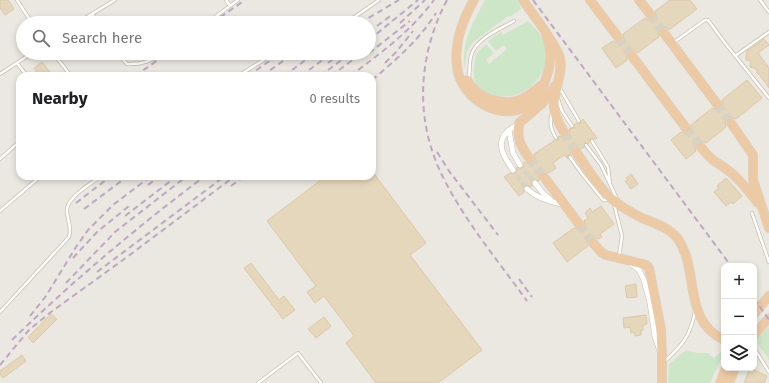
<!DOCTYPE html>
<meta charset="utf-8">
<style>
:root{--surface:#fff;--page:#f6f6f6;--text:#202124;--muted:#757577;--line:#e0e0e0}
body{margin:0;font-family:"Fira Sans",sans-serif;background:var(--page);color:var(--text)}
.controls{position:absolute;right:12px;bottom:12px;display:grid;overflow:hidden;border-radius:8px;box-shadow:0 2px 6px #0003}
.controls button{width:36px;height:36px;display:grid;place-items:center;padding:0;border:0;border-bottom:1px solid var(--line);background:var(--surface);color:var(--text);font:20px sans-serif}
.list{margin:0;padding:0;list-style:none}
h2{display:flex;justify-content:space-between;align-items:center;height:52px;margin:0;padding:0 16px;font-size:17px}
h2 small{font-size:13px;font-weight:400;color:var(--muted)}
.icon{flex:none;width:22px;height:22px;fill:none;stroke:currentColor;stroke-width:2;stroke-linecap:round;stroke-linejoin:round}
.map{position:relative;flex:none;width:769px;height:383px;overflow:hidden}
.search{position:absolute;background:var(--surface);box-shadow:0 2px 6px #0003;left:16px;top:16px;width:360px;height:44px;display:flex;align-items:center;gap:10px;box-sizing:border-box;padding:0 14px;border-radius:22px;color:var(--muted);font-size:15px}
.panel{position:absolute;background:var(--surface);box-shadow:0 2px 6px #0003;left:16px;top:72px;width:360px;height:108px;border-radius:12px}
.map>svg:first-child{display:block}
.industrial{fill:#ebe8e1;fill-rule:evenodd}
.green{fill:#cde6c8}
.building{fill:#e5d7bc;stroke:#ddc8a5}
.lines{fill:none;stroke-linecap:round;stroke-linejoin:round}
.street-tunnel{stroke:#d8d2c2;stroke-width:5;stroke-dasharray:5 2.5;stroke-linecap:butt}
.highway-tunnel{stroke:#d8d2c2;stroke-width:9;stroke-dasharray:9 4.5;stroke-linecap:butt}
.lane-casing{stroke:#c8bfad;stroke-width:4}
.street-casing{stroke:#c8bfad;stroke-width:6}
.highway-casing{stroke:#d7d4ce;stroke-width:10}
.lane{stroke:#fff;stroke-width:2.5}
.street{stroke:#fff;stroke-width:5}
.highway{stroke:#edcaa6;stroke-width:9}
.rail{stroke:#bda8c3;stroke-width:2;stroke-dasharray:6 4;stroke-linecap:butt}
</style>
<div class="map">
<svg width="769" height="383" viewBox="0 0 769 383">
<rect width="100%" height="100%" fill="#faf7e8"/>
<path class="industrial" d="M0 0H769V383H0ZM23 23H369V53H23ZM20 76H372V176H20ZM724 266H754V368H724Z"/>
<path class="green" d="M485 0H518L521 9 510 17 508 16 472 43 467 51 465 68C460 44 474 21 485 0Z
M528 21C533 26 539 32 542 38 560 74 516 112 483 90 480 88 476 86 475 82 472 77 475 61 476 54L486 44 494 53 486 60 489 64 507 49 504 45 496 51 488 41 500 32 503 35Z
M769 327V360L755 340Z
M686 350 697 353H708L714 358 722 351 724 352 710 383H668L669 364Z"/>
<path class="building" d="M0 0H8L14 9 5 15 0 8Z
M670 0H690L697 9 669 30 666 27 661 28 658 31 659 37 637 53 634 50 629 51 626 54 627 60 616 68 602 48 613 41 616 43 621 42 624 39 623 34 645 18 648 20 653 19 656 16 655 11Z
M764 39 769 45 758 53 769 68V88L759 74 757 73V69L750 67 751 61 746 60V57L747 51Z
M42 62 53 76H40L34 68Z
M747 80 762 98 736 119 731 117 727 118 725 123 726 127 706 143 701 141 697 142 695 147 696 151 686 159 671 140 681 132 686 134 690 133 692 128 691 125 712 108 717 110 721 109 723 104 722 100Z
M583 119 597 138 594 139H590L588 144 585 143 584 147 581 149 576 146 572 147 570 150 571 154 567 156 568 159 564 155 553 163 556 168 549 173 544 171 540 172 538 177 539 181 533 180 531 182 532 186 531 187 527 185 524 186 523 189 524 192 519 196 504 177 510 173 513 174 516 173 517 167 520 169 522 168 524 162 529 164 533 163 535 158 534 154 554 141V140H558L559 136 564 138 567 137 570 132 569 129 574 128V125L577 123H581Z
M372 171 426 243 410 255 482 350 438 383H376L346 343 354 336 324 296 315 303 307 292 316 286 267 221 326 176H372Z
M631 174 638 184 631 189 625 181 628 180 626 178Z
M726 178 742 196 733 204 731 202 726 206 714 192 719 188 717 186Z
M601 206 614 224 600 234 602 237 598 239 595 237 589 238 587 241 588 246 567 262 553 243 574 228 579 230 583 229 585 224 584 221 588 218 585 213 590 208 592 212Z
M251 263 279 300 284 296 295 310 283 319 244 268Z
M636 284 637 297 627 298 625 286Z
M51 314 57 319 33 343 28 337Z
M646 315 647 324 643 325V330L641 331V335L635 336 634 332 631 333 630 327 624 328 623 318Z
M324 317 331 326 316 338 308 329Z
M22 355 26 361 3 378 0 374V371Z
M750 368 767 376 764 383H744Z"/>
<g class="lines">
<path class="street-tunnel" d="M520 165 535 183
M513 170 527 189"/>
<path class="highway-tunnel" d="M650 14 664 33
M618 37 632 56
M717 104 731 123
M686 128 701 147
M564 132 576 152
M529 158 544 177
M579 224 593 243"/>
<defs>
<path id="lane" d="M17 0 32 23
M226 0 230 6
M760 0 769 12
M92 14 98 23
M77 23 115 0
M207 23 238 0
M346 23 379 0
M673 43 705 20H708L725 43 769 98
M53 53 71 76
M117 53 127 64C142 65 152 60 165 53
M735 56 769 32
M17 63 27 76
M0 74 32 53
M238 76 275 53
M469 79C470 71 469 64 471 56 475 39 500 29 514 21
M559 87 579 121
M558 99 562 111 572 126
M552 112C549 123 551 129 556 138
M592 141 608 167 610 184
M586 145 601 165 616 197
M570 157 582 174 603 200H608
M0 159 20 141
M614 204 622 236 619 256
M0 211 41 176
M752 213 769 262
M0 312 69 237C72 227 68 222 67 212 65 198 91 184 101 176
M754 348 769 372
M664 362C682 346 691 335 695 311
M258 383 298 353 321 383"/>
<path id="street" d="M509 130 513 153 520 165
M513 170C506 160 495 145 506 133 509 129 514 127 518 124
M535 183 542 192 552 201
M527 189C538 199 551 201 563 205
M630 263 639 270 644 280 650 303 655 337 660 351"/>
<path id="highway" d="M474 0C463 19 454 44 457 67 461 101 507 127 535 100 541 94 544 86 546 78 552 61 552 52 546 34
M523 0C531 12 557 45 560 58 563 73 555 88 554 103 553 114 559 124 564 132
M590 0 618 37
M639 0 650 14
M664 33 717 104
M632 56 686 128
M467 80C477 98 500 106 519 100 528 97 535 90 543 84
M731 123 753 155V179L755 186 769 228
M701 147C710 160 717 162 729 171 741 180 749 192 758 203
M576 152C587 167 599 189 613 200 621 207 632 213 642 218 654 223 670 228 678 239 700 272 682 320 724 340
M529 158C520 145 517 139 519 123 532 112 547 102 555 86
M544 177 579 224
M593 243 601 252 606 255 643 264 646 265 649 268 661 329 662 355V383
M754 314 769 296
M754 335 769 318
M720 383 726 368
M729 383 735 368"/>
</defs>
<use href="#lane" class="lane-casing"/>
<use href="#street" class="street-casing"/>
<use href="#highway" class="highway-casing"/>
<use href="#lane" class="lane"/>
<use href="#street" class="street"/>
<use href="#highway" class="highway"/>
<path class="rail" d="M447 0C417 57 414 123 445 181 467 224 499 262 527 301
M533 0 731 266
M212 23 245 0
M360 23 399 0
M400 23 425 0
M369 32 393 14
M369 40 418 0
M369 53 410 21
M328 63 341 53
M385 63 397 51 413 31
M135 76 168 53
M248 76 268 62 286 53
M262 76 283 61 298 53
M284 76 315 53
M301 76 332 53
M320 76 351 53
M331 76 362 53
M350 76C381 53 410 32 434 0
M372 80C396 60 419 40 436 13
M437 152 449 171 498 235
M148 185 160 176
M231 186 245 176
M76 203 111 176
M84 209 128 176
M125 216 177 176
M73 258 97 232 129 206
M97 272 225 176
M519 279 532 297
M66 283 115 232 187 176
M754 298 769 320
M30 316 46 296 76 247 88 230 113 205 151 176
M12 340C73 281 137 227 205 176
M0 365 29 330 51 312 127 257 235 176"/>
</g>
</svg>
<div class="controls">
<button>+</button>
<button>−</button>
<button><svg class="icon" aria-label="layers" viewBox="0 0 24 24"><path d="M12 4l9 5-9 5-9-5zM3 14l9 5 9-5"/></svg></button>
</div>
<div class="search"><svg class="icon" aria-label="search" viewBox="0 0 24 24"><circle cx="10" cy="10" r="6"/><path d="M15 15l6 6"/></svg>Search here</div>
<section class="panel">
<h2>Nearby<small>0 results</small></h2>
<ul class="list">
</ul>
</section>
</div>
